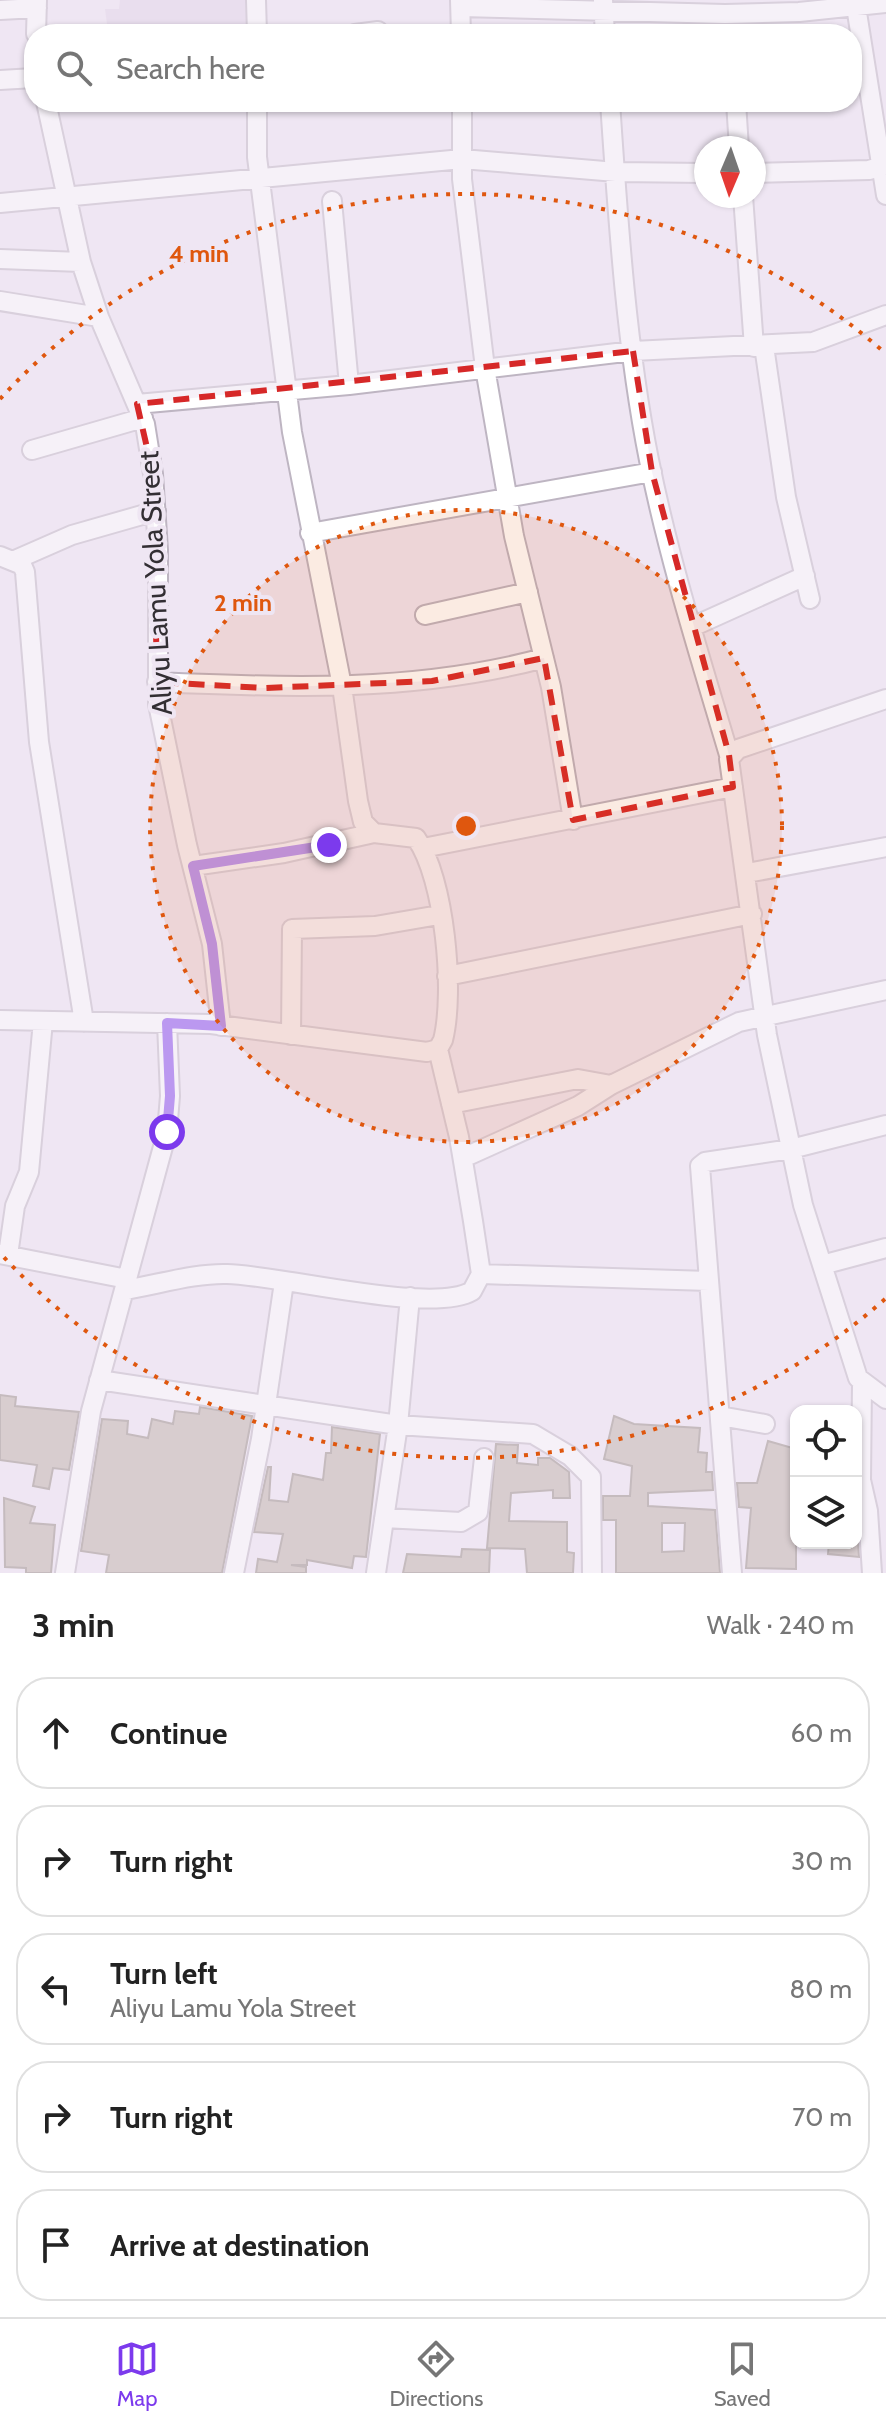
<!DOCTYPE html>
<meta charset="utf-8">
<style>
:root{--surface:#fff;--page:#f2f2f2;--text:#222;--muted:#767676;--line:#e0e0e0;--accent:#7c3aed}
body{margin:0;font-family:Cabin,sans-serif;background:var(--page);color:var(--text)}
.controls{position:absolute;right:24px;bottom:24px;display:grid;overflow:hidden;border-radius:16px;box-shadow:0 2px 6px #0004}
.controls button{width:72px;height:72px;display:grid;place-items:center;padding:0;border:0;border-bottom:2px solid var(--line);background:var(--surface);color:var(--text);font:40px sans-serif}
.compass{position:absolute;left:694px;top:136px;width:72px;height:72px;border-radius:50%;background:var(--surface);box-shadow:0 2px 6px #0004;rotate:182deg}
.stop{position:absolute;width:24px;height:24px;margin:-18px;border:6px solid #7c3aed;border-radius:50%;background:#fff}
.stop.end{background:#7c3aed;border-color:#fff;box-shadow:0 2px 8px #0008}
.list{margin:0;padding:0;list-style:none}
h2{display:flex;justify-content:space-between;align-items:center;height:104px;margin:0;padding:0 32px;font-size:34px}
h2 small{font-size:26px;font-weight:400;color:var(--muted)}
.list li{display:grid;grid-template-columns:52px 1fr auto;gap:24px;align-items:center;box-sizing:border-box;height:112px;margin:0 16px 16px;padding:0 16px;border:2px solid var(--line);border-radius:32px}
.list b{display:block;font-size:30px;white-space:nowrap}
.list p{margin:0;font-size:26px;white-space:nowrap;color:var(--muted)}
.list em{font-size:26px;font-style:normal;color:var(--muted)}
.icon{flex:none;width:44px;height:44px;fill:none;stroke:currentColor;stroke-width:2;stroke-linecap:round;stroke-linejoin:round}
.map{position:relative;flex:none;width:886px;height:1573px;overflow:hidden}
.search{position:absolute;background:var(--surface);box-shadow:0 2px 6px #0004;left:24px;right:24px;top:24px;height:88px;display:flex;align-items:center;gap:20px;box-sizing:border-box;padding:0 28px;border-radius:32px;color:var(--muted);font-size:30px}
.sheet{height:744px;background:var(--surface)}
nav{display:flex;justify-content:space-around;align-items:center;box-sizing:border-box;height:112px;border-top:2px solid var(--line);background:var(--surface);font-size:22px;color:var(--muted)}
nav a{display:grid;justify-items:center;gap:4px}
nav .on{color:var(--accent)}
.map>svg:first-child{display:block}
.built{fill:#e3d6e8}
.building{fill:#bcafa5;stroke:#93877e;stroke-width:2;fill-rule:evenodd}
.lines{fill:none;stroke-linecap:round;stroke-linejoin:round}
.minor-casing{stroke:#beb5c2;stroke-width:22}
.minor{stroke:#fff;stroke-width:18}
.route{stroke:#7c3aed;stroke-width:10}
.marked{fill:none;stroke:#d62828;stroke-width:6;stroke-dasharray:16 10;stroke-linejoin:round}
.ring{fill:none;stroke:#df570e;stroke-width:4;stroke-dasharray:4 8}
.labels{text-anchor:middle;stroke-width:8;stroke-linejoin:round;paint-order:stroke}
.street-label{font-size:28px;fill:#322e33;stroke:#efe6f3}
.centre{fill:#df570e;stroke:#efe6f3;stroke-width:4}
.ring-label{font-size:24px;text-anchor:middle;font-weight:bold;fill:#df570e;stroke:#efe6f3;stroke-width:8;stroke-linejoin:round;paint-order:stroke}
</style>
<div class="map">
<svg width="886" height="1573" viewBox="0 0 886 1573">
<rect width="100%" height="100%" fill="#efe6f3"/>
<path class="built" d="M120 0H245L247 34H94V26L107 24 105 9H119Z"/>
<path class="building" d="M0 1395 16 1397 15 1406 79 1412 69 1470 53 1468 49 1489 33 1486 37 1465 0 1460Z
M200 1407 252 1416 222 1573H106L109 1555 81 1551 102 1419 128 1421 127 1434 148 1438 152 1419 173 1424 175 1411 199 1414Z
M614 1416 634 1424 700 1428 698 1452 707 1453 706 1472H712L713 1490 648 1493V1506L715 1510 720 1573H616V1520H603V1496H630L632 1466 604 1459ZM662 1523H685L684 1551 662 1552Z
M332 1427 380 1434 366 1557 354 1556 352 1568 307 1560V1565H291L306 1567V1573H256L258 1559 277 1562 283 1534 254 1532 268 1467H271L269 1500 288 1502 293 1474 323 1480 326 1453H331Z
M768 1441 796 1449V1569L746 1568 751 1508 739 1507 737 1483H757Z
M496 1444 518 1445 517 1463 538 1465V1458H550L569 1472 570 1498H553V1490L511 1493 509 1521 567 1522V1552L574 1553 573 1573H527L525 1549 487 1548Z
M4 1498 35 1507 30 1523 55 1525 51 1573H26V1568L5 1567Z
M829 1543H858L859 1557 828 1554Z
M462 1549 490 1550 489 1573H403L407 1554 461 1557Z"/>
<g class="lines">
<defs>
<path id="minor" d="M256 0 257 34
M460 0 461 34
M603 0 605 34
M855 0 886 195
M461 7 725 14 799 12 886 3
M0 10 37 8
M36 34 37 0
M355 34 378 31
M0 80 34 78
M46 102 81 262 99 317 145 424 153 474 158 550V704L187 845 212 944 221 1026
M462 102V179L485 368 514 536 551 687 573 820
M610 102C618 219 626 345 649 460 669 560 700 657 729 755
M736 102 739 148
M754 173 869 170 886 165
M743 196 754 347
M332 201 349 385
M0 203 462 159 616 172 706 173
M0 259 81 262
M0 301 99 317
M764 346 786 497 810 599
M137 404 349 385 633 351 813 342 886 315
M32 450 143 418
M310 533 652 472
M0 556 22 565 25 572 39 742 84 1022
M15 560 72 535 156 511
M425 615 528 592
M692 627 805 576
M157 682C288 688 417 692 544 658
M886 699 738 749 729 759 767 1035 803 1205 858 1378 886 1399
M423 848 733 787
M193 866 284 853 374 833
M747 873 886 847
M447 976 752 914
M0 1020 211 1024 427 1052 438 1049 443 1040C455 993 445 878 416 838L374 833 363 822 358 801 342 686 292 432 257 157V102
M291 1035 292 929 375 926 439 915
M451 1104 578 1079 611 1085
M463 1158 578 1106 611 1085 739 1022 886 990
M0 1254 127 1279
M8 1255 15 1206 29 1172 43 1021
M822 1265 886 1248
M481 1274 709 1281
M124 1290C156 1285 195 1273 227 1274 280 1275 432 1315 472 1291L481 1274 473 1221 459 1137 438 1049
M99 1380 398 1425 533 1434 570 1456 591 1477 592 1573
M862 1383 861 1480 868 1511 872 1573
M720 1416 765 1424
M384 1518 461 1522 478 1512 484 1458
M65 1573 91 1411 167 1132 170 1096 167 1023
M234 1573 261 1439 284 1282
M376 1573 398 1425 410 1297
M732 1573 700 1166 705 1162 791 1149 886 1125"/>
</defs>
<use href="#minor" class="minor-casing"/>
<use href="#minor" class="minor"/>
</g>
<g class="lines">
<path class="route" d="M167 1132 170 1096 167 1023 221 1026 212 944 193 866 329 845"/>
</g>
<path d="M0 0H886V1573H0ZM633 351 652 472 729 755 733 787 573 820 544 658 432 681 264 688 157 682 153 474 137 404Z" fill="#efe6f3" fill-opacity=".55" fill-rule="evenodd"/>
<path class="marked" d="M633 351 652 472 729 755 733 787 573 820 544 658 432 681 264 688 157 682 153 474 137 404Z"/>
<circle cx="466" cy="826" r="316" fill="#df570e" fill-opacity=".12"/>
<g class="ring">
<circle cx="466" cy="826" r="316"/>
<path d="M885 1299A632 632 0 0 1 0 1253M0 399A632 632 0 0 1 885 353"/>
</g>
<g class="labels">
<g class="street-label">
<text transform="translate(155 583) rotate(-93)" y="10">Aliyu Lamu Yola Street</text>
</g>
</g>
<circle cx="466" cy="826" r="12" class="centre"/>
<g class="ring-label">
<text x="199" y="262">4 min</text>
<text x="243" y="611">2 min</text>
</g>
</svg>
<div class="controls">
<button><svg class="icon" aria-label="locate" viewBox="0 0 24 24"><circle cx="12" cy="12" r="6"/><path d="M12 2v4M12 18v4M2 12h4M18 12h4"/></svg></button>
<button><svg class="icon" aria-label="layers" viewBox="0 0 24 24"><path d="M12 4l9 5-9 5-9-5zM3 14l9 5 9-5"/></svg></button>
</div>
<svg class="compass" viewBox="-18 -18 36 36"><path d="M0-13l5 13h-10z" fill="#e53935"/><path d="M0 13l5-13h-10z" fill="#767676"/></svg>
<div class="stop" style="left:167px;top:1132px"></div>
<div class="stop end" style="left:329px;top:845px"></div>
<div class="search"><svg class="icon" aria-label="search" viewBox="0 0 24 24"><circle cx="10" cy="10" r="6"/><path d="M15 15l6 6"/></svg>Search here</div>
</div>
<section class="sheet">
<h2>3 min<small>Walk · 240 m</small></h2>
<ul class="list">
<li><svg class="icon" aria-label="ahead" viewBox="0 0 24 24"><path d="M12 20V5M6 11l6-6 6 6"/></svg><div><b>Continue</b></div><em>60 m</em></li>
<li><svg class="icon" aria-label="right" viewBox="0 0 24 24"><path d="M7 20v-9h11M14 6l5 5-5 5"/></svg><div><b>Turn right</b></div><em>30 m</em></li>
<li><svg class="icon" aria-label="left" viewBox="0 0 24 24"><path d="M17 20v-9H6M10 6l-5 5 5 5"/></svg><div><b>Turn left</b><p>Aliyu Lamu Yola Street</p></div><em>80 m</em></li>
<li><svg class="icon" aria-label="right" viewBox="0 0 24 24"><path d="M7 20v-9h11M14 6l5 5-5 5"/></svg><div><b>Turn right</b></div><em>70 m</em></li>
<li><svg class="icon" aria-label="arrive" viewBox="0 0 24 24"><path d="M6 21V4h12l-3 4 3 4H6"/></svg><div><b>Arrive at destination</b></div></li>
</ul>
</section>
<nav>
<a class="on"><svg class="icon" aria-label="map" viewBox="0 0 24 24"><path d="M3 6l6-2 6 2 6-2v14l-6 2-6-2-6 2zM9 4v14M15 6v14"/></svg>Map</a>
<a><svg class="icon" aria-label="directions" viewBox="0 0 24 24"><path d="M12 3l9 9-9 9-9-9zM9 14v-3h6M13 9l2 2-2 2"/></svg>Directions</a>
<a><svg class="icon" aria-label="saved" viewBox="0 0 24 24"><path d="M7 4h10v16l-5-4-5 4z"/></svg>Saved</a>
</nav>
